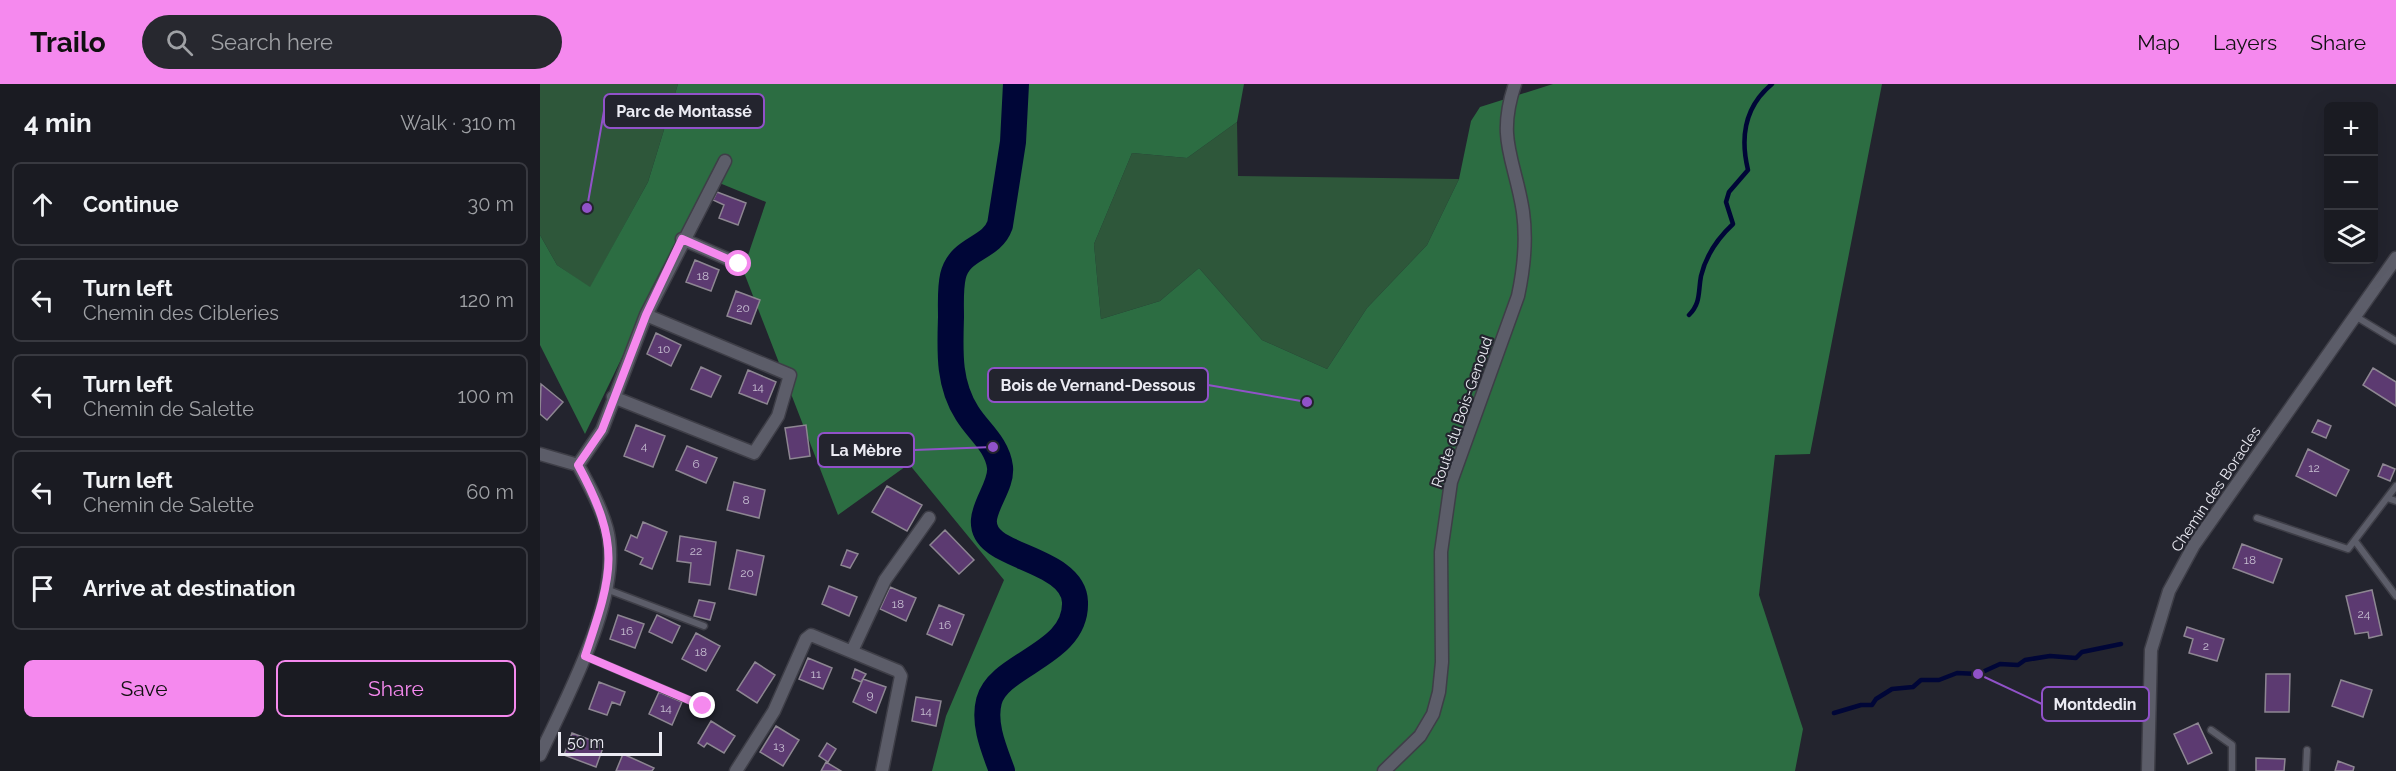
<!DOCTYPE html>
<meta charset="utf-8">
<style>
:root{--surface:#1a1b22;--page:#27282f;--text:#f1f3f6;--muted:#9fa1a5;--line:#383940;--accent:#f589ee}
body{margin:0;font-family:Raleway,sans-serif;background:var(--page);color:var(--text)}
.controls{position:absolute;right:18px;top:18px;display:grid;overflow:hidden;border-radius:9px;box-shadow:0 6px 24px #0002}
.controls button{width:54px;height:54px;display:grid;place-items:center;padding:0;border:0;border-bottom:2px solid var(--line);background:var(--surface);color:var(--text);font:30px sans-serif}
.scale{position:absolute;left:18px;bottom:15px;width:104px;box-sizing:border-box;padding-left:6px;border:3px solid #ebebf3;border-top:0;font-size:16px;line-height:21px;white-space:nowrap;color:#ebebf3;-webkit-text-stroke:4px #23242e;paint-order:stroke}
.stop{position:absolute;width:18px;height:18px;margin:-14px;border:4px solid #f589ee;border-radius:50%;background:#fff}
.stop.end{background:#f589ee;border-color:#fff;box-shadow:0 2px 6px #0008}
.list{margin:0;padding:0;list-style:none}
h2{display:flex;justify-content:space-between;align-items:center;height:78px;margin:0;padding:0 24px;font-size:26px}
h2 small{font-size:20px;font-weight:400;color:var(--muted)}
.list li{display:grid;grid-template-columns:39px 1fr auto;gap:18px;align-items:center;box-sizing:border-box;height:84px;margin:0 12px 12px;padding:0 12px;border:2px solid var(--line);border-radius:9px}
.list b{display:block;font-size:22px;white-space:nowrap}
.list p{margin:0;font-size:20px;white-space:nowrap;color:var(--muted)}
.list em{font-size:20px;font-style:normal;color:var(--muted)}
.actions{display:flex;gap:12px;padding:18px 24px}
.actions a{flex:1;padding:14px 0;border:2px solid var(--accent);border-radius:9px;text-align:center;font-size:21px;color:var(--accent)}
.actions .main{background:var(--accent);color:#111}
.icon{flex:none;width:33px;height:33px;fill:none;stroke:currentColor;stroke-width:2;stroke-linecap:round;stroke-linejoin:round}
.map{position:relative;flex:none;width:1856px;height:687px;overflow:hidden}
header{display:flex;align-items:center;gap:36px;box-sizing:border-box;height:84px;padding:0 30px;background:var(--accent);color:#111}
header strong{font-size:28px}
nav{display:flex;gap:33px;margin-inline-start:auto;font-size:21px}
.search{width:420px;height:54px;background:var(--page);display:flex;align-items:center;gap:15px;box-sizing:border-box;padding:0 21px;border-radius:33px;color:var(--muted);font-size:22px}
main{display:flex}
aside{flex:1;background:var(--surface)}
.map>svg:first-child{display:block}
.green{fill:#2e573a}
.forest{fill:#2c6d42}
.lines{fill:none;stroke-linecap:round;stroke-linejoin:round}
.stream{stroke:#000637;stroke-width:4.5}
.river{stroke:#000637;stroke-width:26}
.building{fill:#5c3a71;stroke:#8d8692;stroke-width:1.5}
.service-casing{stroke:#3e3e47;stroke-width:9}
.minor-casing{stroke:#3e3e47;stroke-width:15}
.service{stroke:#5c5d69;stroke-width:6}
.minor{stroke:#5c5d69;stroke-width:12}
.route{stroke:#f589ee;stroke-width:8}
.labels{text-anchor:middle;stroke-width:4.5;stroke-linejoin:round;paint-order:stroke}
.number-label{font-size:12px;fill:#c7bfd2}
.street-label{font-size:15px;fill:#ebebf3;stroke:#23242e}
.leader{fill:none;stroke:#9152c9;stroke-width:2}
.callout-dot{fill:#9152c9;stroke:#23242e;stroke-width:2}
.callout{fill:#23242e;stroke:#9152c9;stroke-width:2}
.callout-label{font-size:16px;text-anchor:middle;font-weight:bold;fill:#ebebf3}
</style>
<header>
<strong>Trailo</strong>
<div class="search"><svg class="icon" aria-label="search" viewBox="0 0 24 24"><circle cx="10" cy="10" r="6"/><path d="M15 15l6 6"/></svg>Search here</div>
<nav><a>Map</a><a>Layers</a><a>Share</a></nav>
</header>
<main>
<aside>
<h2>4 min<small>Walk · 310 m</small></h2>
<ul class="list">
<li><svg class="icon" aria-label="ahead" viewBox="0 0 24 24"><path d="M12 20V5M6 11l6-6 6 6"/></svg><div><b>Continue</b></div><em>30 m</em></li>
<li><svg class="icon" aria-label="left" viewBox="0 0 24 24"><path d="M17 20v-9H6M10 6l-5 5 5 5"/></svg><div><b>Turn left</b><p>Chemin des Cibleries</p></div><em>120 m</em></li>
<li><svg class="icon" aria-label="left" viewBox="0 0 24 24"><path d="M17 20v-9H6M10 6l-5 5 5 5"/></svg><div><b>Turn left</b><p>Chemin de Salette</p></div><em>100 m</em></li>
<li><svg class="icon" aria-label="left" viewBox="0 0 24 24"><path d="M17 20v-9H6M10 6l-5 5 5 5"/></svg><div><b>Turn left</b><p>Chemin de Salette</p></div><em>60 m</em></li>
<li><svg class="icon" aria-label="arrive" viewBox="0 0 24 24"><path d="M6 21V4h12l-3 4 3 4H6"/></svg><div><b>Arrive at destination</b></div></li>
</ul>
<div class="actions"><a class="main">Save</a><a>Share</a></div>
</aside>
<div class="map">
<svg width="1856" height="687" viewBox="0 0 1856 687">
<rect width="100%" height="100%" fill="#23242e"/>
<path class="green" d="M0 0H138L108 98 50 204 17 181 0 151Z
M697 38 698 92 919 95 887 161 827 224 787 285 722 256 659 184 620 217 561 235 554 160 592 69 647 74Z"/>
<path class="forest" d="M138 0H704L697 38 647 74 592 69 554 160 561 235 620 217 659 184 722 256 787 285 827 224 887 161 919 95 931 37 940 23 1013 0H1342L1270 370 1235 371 1219 511 1263 645 1255 687H392L406 632 464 496 369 380 298 431 203 186 226 118 177 98 147 139 45 350 0 261V151L17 181 50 203 108 98Z"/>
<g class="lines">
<path class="stream" d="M1149 231C1161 219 1158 208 1161 192 1166 171 1178 154 1193 140L1186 118 1189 108 1208 86C1200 53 1204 23 1232 0
M1294 629 1321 621H1332L1336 615 1352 605 1373 603 1381 596H1399L1417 589 1438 590 1460 580 1478 581 1485 576 1510 572 1536 574 1542 568 1581 560"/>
<path class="river" d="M462 687C454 665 443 640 449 617 459 579 537 571 535 518 534 483 476 475 455 458 426 436 463 408 460 383 457 360 438 347 427 329 408 299 410 267 411 233 411 219 410 205 413 192 420 163 451 166 460 141L473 58 476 0"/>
</g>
<path class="building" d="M177 108 206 119 198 141 179 134 184 121 173 116Z
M155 176 179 186 171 207 146 198Z
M196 207 220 216 211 240 187 232Z
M116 249 141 261 131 282 107 270Z
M161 283 181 292 171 313 151 305Z
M1833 284 1856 298V322L1823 301Z
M208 286 236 298 227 320 199 309Z
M1 300 23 318 7 336 0 330Z
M1778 336 1791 342 1786 354 1772 348Z
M96 341 125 352 113 383 84 372Z
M266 341 270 372 250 375 245 344Z
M147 362 177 374 166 399 136 386Z
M1768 365 1809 386 1796 412 1756 392Z
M1843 380 1855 385 1850 397 1838 392Z
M194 398 225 406 219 434 187 426Z
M347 402 382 421 367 447 332 428Z
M103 438 127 448 112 485 100 480 103 474 85 466 91 451 97 454Z
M405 446 434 476 419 490 390 461Z
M140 452 176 458 170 501 149 498 151 479 137 477Z
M1702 460 1742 475 1733 499 1693 484Z
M197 466 224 472 216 511 189 505Z
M307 466 318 470 310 484 301 481Z
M289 502 317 513 309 532 282 520Z
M350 503 376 514 366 537 340 525Z
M1832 506 1842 551 1829 554 1828 548 1815 550 1806 512Z
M159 516 175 519 170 536 154 532Z
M399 521 424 531 412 561 387 550Z
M78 531 104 540 95 564 70 555Z
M117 531 140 542 132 559 109 548Z
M1647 543 1684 555 1677 577 1649 569 1653 555 1644 552Z
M156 549 180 562 166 587 142 575Z
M268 574 292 584 283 605 259 595Z
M215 578 235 591 217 619 197 606Z
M315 585 326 590 321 598 312 594Z
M1726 590H1750L1749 628H1725Z
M323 595 346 603 336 629 313 618Z
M1801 596 1832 606 1823 633 1792 622Z
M59 598 85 608 80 621 72 618 67 631 49 625Z
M119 608 142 618 132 641 109 630Z
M376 613 401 617 396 642 372 637Z
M171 637 195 652 184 669 167 659 164 663 158 659Z
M1658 639 1672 669 1648 680 1634 650Z
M236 642 259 656 243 682 220 668Z
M32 649 64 661 56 683 24 671Z
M287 659 296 665 288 678 279 672Z
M83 670 114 684 112 687H76Z
M1716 674 1745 675 1744 687H1716Z
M1798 677 1814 683 1813 687H1795Z
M286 678 301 687H281Z"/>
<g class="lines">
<defs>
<path id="service" d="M1815 232 1856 257
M1847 414 1856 417
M1717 434 1808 465 1856 402
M1815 457 1856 512
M66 505 164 542
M45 572 163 622
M1671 646 1692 661V687
M1766 687 1767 666"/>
<path id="minor" d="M142 155 199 180
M73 313 214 369 238 332 250 291 106 231
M0 370 38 381C49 401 61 423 67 445 84 510 27 612 0 671
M38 381 62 346 106 231 185 77
M312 567 345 496 389 434
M196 687 234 627 266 555 271 551 358 587 361 592 342 687
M844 687 880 652 893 630 899 608 902 578 901 468 911 398 978 212C984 184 987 157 983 128 975 75 956 56 975 0
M1608 687 1611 566 1629 507 1654 461 1856 174"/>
</defs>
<use href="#service" class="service-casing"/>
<use href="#minor" class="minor-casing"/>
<use href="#service" class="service"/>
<use href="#minor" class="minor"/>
</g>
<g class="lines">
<path class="route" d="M163 622 45 572C73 488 82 462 38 381L62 346 106 231 142 155 199 180"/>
</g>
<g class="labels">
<g class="number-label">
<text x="163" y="196">18</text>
<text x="203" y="228">20</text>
<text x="124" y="269">10</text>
<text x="218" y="307">14</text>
<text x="104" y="366">4</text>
<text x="156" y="384">6</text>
<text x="1774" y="388">12</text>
<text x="206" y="420">8</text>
<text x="156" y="471">22</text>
<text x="1710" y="480">18</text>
<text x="207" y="493">20</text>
<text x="358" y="524">18</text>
<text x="1824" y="534">24</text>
<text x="405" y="545">16</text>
<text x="87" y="551">16</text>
<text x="1666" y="566">2</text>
<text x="161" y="572">18</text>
<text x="276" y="594">11</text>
<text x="330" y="615">9</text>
<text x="126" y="628">14</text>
<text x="386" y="631">14</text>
<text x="239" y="666">13</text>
</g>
<g class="street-label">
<text transform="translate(922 328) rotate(-71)" y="5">Route du Bois-Genoud</text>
<text transform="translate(1676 405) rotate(-56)" y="5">Chemin des Boracles</text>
</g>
</g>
<path class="leader" d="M47 124L64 27M767 318L668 301M453 363L374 366M1438 590L1502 620"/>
<g class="callout-dot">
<circle cx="47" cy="124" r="6"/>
<circle cx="767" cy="318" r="6"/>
<circle cx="453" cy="363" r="6"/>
<circle cx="1438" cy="590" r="6"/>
</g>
<g class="callout">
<rect x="64" y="10" width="160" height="34" rx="6"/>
<rect x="448" y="284" width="220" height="34" rx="6"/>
<rect x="278" y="349" width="96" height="34" rx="6"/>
<rect x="1502" y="603" width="107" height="34" rx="6"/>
</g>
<g class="callout-label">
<text x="144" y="33">Parc de Montassé</text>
<text x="558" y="307">Bois de Vernand-Dessous</text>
<text x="326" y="372">La Mèbre</text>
<text x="1555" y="626">Montdedin</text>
</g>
</svg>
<div class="controls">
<button>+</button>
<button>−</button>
<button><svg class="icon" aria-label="layers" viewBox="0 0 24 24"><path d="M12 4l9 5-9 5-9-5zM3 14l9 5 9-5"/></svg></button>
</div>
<div class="scale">50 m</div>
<div class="stop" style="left:199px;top:180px"></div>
<div class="stop end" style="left:163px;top:622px"></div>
</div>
</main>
